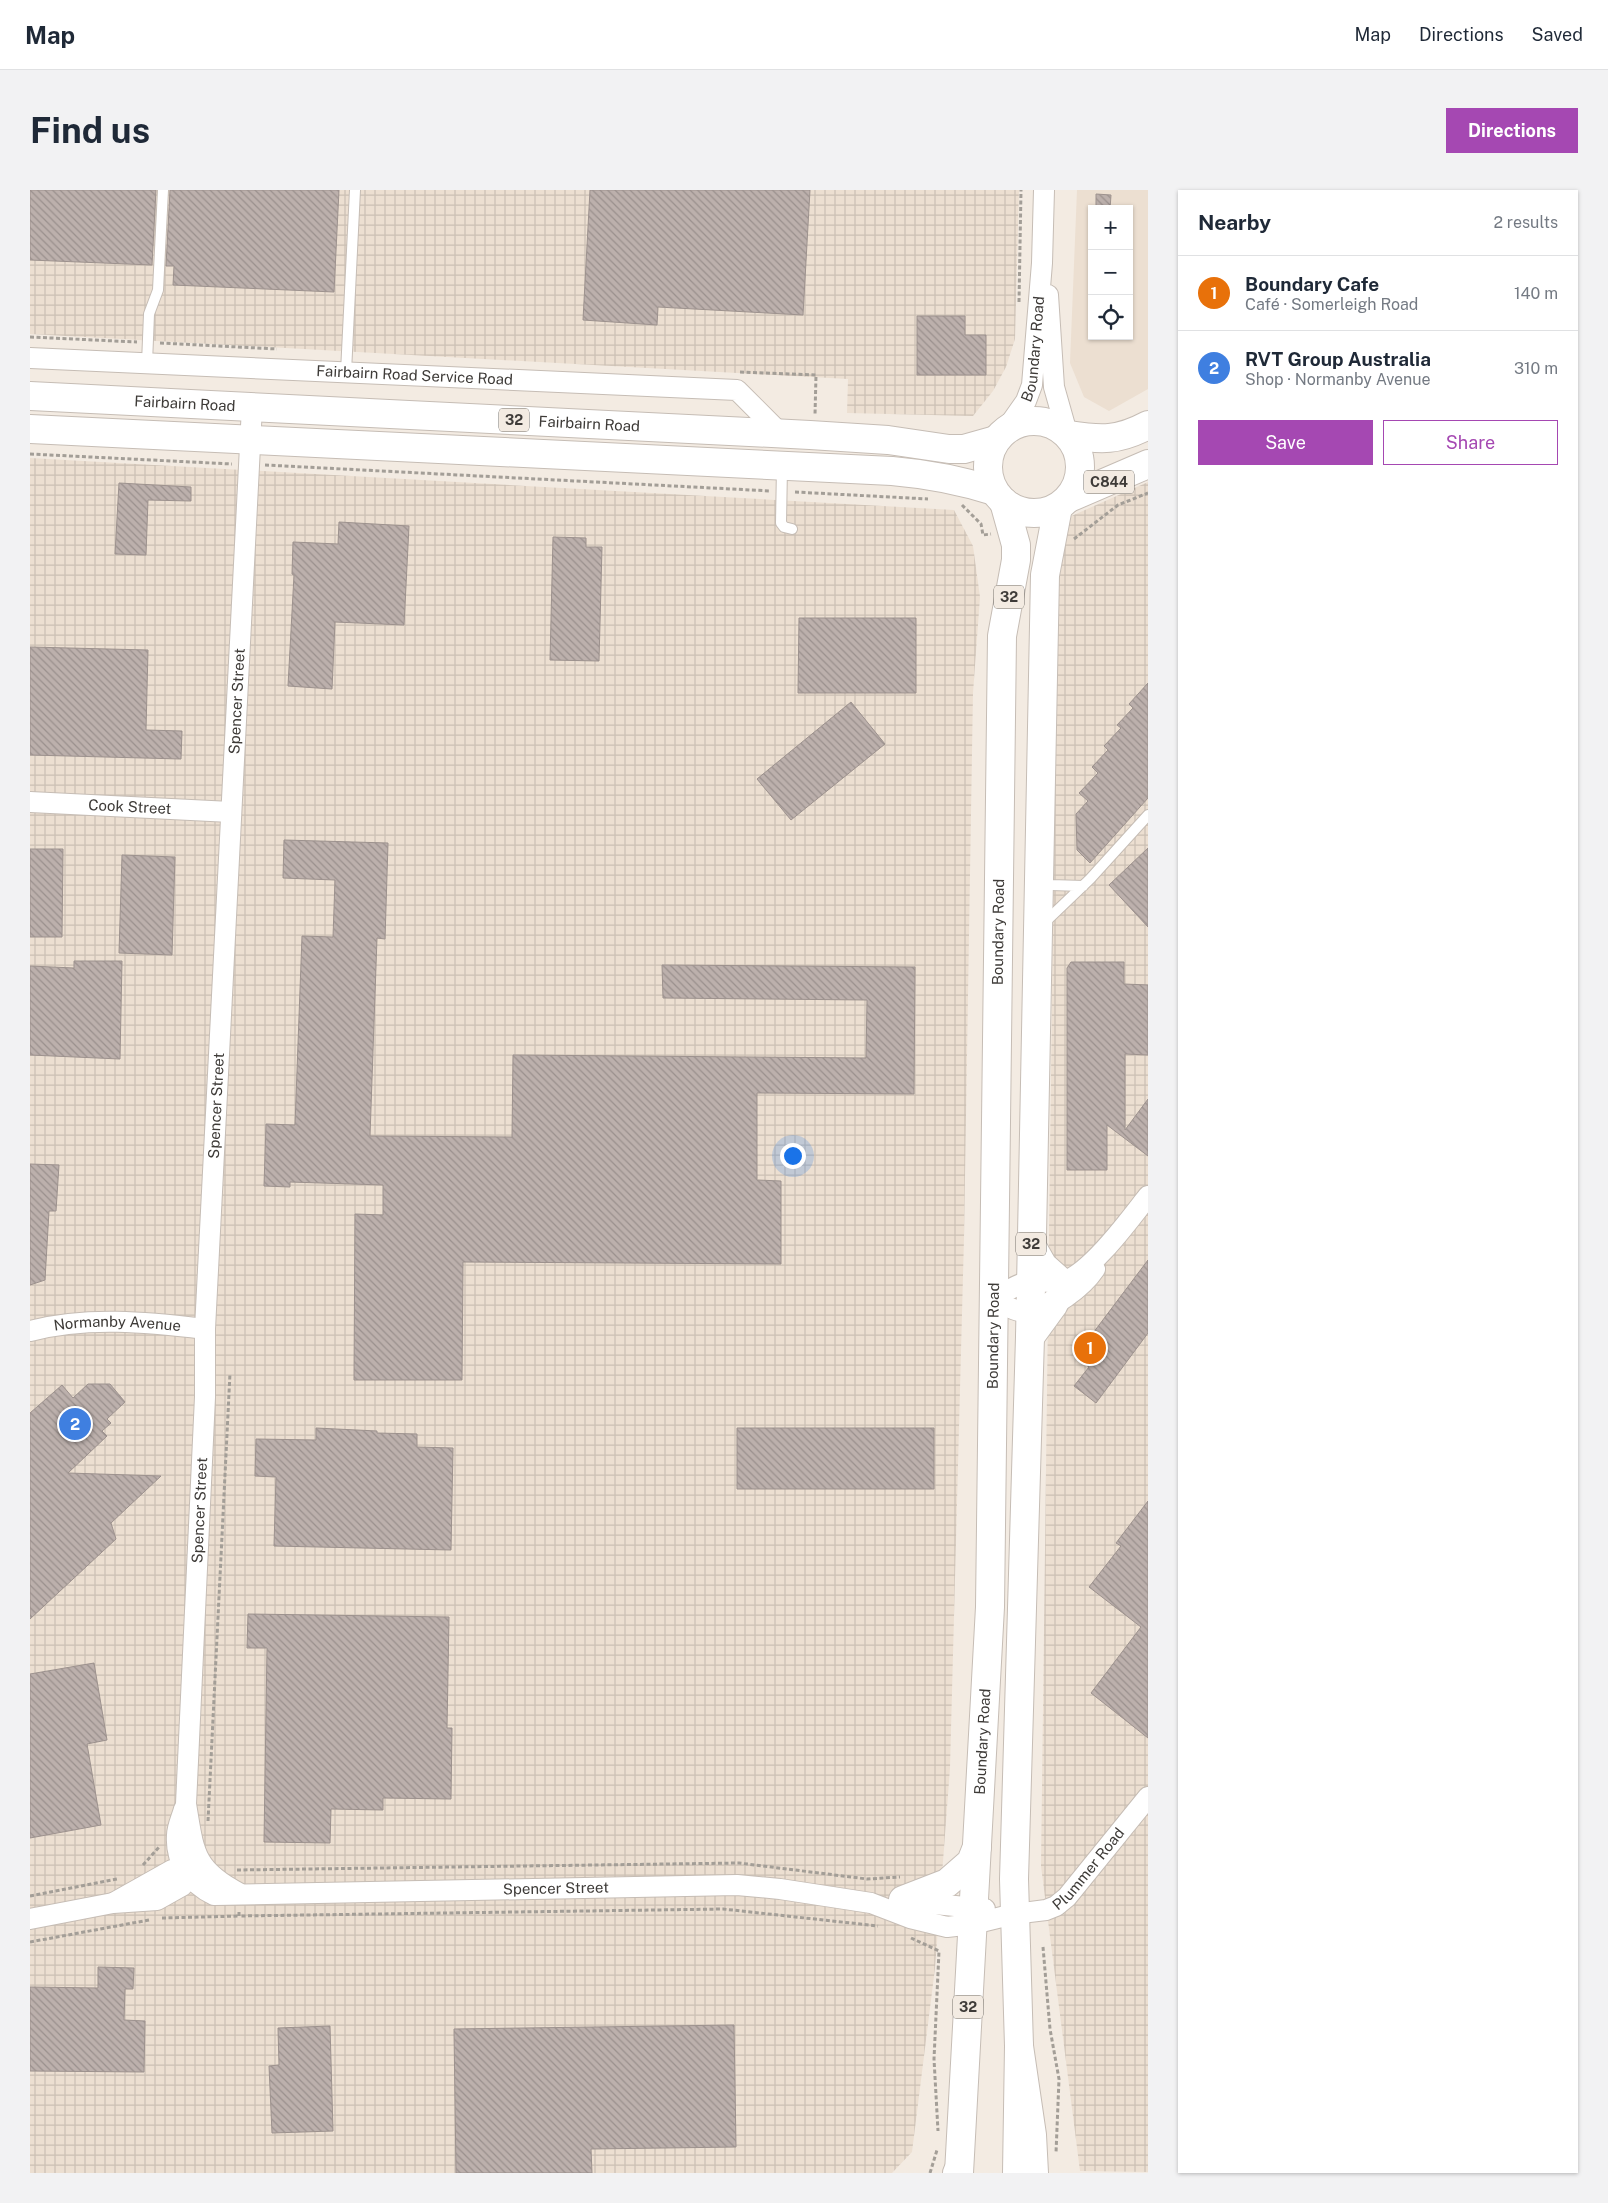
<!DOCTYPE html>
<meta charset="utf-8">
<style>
:root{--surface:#fff;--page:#f2f2f3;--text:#1f2937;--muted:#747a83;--line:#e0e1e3;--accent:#a548b2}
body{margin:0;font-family:"Public Sans",sans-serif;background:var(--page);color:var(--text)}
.controls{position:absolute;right:15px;top:15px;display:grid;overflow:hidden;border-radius:0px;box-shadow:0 1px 4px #0004}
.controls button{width:45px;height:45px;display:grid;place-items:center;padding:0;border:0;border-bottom:1px solid var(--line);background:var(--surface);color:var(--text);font:25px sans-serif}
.you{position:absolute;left:762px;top:965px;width:18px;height:18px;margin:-12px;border:4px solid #fff;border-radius:50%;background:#1a73e8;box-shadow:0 0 0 8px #1a73e833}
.badge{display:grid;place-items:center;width:32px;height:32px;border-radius:50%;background:var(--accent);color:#fff;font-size:16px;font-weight:700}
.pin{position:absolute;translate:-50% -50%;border:2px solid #fff;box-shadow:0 1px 5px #0006}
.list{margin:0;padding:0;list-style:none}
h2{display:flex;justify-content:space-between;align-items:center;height:65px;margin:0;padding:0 20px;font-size:21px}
h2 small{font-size:16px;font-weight:400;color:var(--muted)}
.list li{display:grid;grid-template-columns:32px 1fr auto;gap:15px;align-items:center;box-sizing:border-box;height:75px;padding:0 20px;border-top:1px solid var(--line)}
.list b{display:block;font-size:19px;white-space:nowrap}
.list p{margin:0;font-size:16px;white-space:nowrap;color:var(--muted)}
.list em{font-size:16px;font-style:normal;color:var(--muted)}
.actions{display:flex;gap:10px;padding:15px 20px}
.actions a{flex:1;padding:11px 0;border:1px solid var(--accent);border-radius:0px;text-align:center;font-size:18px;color:var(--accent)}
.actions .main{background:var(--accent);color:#fff}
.icon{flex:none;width:28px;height:28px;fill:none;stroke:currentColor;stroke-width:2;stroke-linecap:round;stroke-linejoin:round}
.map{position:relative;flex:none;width:1118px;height:1983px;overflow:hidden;border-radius:0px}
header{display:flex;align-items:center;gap:30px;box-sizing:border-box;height:70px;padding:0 25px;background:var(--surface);border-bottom:1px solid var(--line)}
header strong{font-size:24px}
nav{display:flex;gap:28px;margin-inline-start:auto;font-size:18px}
.intro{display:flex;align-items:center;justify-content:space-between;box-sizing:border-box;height:120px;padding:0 30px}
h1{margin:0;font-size:35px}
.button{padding:12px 22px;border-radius:0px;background:var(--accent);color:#fff;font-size:18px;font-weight:700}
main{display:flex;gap:30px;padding:0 30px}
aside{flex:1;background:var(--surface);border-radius:0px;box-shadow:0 1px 4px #0004}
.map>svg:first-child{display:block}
.built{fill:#ecdfd1;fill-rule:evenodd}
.industrial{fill:url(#industrial-grid)}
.building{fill:url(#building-back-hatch);stroke:#9d928e}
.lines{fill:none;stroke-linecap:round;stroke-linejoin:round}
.service-casing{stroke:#c6bdb5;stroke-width:12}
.minor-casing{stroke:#c6bdb5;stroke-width:22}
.primary-casing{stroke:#c6bdb5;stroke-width:30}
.motorway-casing{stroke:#c6bdb5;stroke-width:30}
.path{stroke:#a39e97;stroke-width:3;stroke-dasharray:4 2.5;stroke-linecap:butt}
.service{stroke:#fff;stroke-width:10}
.minor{stroke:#fff;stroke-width:20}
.primary{stroke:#fff;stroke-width:28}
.motorway{stroke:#fff;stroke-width:28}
.labels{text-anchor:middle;stroke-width:4;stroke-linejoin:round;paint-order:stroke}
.shield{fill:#f3ebe2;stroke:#74706b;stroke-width:1}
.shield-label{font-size:14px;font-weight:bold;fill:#3e3b38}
.street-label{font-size:15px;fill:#3e3b38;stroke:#f3ebe2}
</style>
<header>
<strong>Map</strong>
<nav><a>Map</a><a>Directions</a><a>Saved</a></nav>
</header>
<div class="intro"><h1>Find us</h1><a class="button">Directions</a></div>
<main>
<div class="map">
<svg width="1118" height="1983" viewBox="0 0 1118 1983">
<defs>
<pattern id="industrial-grid" width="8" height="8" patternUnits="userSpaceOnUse" patternTransform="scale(1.25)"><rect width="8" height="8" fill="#ecdfd1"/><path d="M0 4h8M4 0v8" fill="none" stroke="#cbc0b4"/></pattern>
<pattern id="building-back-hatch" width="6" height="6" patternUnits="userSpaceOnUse" patternTransform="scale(1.25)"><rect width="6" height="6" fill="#bcb0ac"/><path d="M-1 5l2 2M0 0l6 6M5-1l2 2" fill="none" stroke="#9a908d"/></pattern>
</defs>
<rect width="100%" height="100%" fill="#f3ebe2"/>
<path class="built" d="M1047 0H1118V199L1079 221 1054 207 1040 173ZM1062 19H1099V146H1062Z"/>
<path class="industrial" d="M0 0H989L985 149 976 177 963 201 943 226 817 223 818 189 0 144Z
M0 268 924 320 943 356 950 407 943 503 934 1048 920 1578 905 1778 882 1962 862 1983H0Z
M1118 292V1982L1050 1981 1011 1676 1028 332Z"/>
<path class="building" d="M0 0H126L122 75 0 70Z
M140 0H309L304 102 143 95 144 76H136Z
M560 0H780L773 125 628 117 627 135 553 130Z
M1066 4 1081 5 1080 19H1066Z
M887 126H935V145H956V185H887Z
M89 293 161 297V311L118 310 116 365 85 364Z
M309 332 379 336 374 435 305 432 302 499 258 496 264 385 262 384 263 352 308 354Z
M523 347 556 348V357H572L569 471 520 470Z
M769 428H886V503H768Z
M0 457 118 460 116 540 152 541 151 569 0 565Z
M1118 493V608L1060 673 1047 660 1046 624 1058 611 1049 603 1068 583 1062 577 1078 560 1074 556 1091 538 1087 535 1103 518 1099 514Z
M821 512 855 554 761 630 727 589Z
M254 650 358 653 355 749 347 748 340 946 482 947 483 865 836 868 837 810 633 808 632 775 885 777 884 904 727 903V990L751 991V1074L433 1072 432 1190H324L325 1024 353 1025V995L260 992V997L234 996 236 934 265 935 272 746 303 747 305 690 253 688Z
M1118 658V737L1079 695Z
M0 659H33L32 747H0Z
M92 665 145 667 142 765 89 763Z
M44 771H92L90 869 0 865V776L44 778Z
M1041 772H1094V794L1118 795V865L1095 864V940L1118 909V966L1077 935V980H1037V778Z
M0 974 29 975 26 1021H19L15 1090 0 1095Z
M1118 1070V1143L1066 1213 1044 1196 1059 1177 1045 1167Z
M58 1194H80L95 1212 77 1229 81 1233 72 1241 77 1246 38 1283 131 1286 81 1333 86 1349 0 1429V1223L32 1195 43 1208Z
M286 1238 347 1241V1243L387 1244V1257L423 1258 421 1360 244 1356 246 1287 225 1286 226 1249 286 1250Z
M707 1238H904V1299H707Z
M1118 1311V1548L1061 1503 1111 1437 1059 1397 1091 1356 1086 1353Z
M218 1424 419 1427 417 1538H422L421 1609 353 1608V1620L301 1619 300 1653 234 1652 237 1458H217Z
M64 1473 77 1550 57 1554 71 1635 0 1648V1484Z
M68 1777 104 1778 103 1799H95L94 1830 115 1831 114 1882 0 1881V1797L68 1798Z
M704 1835 706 1957 561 1959 562 1983H426L424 1839Z
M300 1836 303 1941 242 1943 239 1876 249 1875 248 1838Z"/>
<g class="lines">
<defs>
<path id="service" d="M117 173 119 124 128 100 133 0
M316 182 325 0
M752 277 751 333 754 337 762 339
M1011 690 1021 695 1053 696
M1013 734 1060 689 1118 625"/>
<g id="minor">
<path d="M1018 105 1024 197 1037 243"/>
<path id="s1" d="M0 168 707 200 751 244"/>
<path id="s2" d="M977 238 996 211 1002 195 1012 73 1014 0"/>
<path id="s3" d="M0 612 201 622"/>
<path d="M962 1110C974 1103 986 1094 1000 1091 1010 1089 1021 1094 1031 1092 1058 1087 1101 1028 1118 1006"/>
<path d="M962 1110C974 1115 985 1122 998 1122 1021 1122 1053 1097 1065 1079"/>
<path id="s4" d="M0 1141C57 1126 117 1132 175 1139"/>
<path id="s5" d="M154 1619C152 1627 147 1637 147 1645 145 1672 161 1694 184 1705L707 1695 750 1699 841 1713 880 1728 917 1737 943 1734 984 1724 1016 1720 1026 1716 1037 1707 1118 1607"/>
<path id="s6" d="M209 1703C163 1679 164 1661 156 1614L175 1207V1139L222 217"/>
<path d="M875 1711 955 1719"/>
<path d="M85 1712 142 1680 164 1675"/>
<path d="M0 1729 83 1713 127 1710 152 1696 169 1677"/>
</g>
<g id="primary">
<path id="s7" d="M0 206 780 245 858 250 919 259H934L966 250"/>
<circle cx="1004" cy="277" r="46"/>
<path d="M0 239 862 281C897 284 930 290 964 301"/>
<path d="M1039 245C1071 250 1088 251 1118 235"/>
<path d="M1039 308 1118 274"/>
<path d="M1001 1055 1013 1076 1031 1092"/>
<path d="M1000 1147 1024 1114"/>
<path d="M873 1710 917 1693 941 1672 947 1657"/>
<path id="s8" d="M929 1983 960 1417 972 446 986 370V355L974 312"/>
<path d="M987 1983 989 1856 984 1689 1000 1147 1015 385 1028 317"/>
</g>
<path id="motorway" d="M989 1856 1002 1945 1004 1983
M927 1983 929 1979"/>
</defs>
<use href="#service" class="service-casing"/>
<use href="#minor" class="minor-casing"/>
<use href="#primary" class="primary-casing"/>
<use href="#motorway" class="motorway-casing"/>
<path class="path" d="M989 112 991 0
M0 147 107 152
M130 153 247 159
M710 182 786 185 785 225
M0 264 202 274
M235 275 741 301
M765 302 898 309
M932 315 951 334 953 345 961 344
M1044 349 1088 315 1118 303
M178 1631 200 1183
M113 1675 130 1656
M207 1680 709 1673 837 1689 870 1687
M0 1706 87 1689
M209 1722V1726L693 1719 848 1736
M132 1728 209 1726
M881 1748 909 1761 904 1869 908 1941
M0 1752 119 1730
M1013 1757 1020 1839 1029 1889 1026 1963
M900 1983 907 1960"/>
<use href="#service" class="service"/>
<use href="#minor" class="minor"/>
<use href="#primary" class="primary"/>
<use href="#motorway" class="motorway"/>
</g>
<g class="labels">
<g class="shield">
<rect x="469" y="218.5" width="30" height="23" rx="4"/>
<rect x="1054" y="280.5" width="50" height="23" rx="4"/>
<rect x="964" y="395.5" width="30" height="23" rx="4"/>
<rect x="986" y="1042.5" width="30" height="23" rx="4"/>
<rect x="923" y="1805.5" width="30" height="23" rx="4"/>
</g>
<g class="shield-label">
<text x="484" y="235">32</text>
<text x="1079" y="297">C844</text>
<text x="979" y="412">32</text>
<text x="1001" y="1059">32</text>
<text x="938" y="1822">32</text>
</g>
<g class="street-label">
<text dy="5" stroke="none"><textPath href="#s2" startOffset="86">Boundary Road</textPath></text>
<text dy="5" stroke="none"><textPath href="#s1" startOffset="385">Fairbairn Road Service Road</textPath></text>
<text dy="5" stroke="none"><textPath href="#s7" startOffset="155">Fairbairn Road</textPath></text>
<text dy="5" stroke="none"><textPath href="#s7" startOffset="560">Fairbairn Road</textPath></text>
<text dy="5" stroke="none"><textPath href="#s6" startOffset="1214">Spencer Street</textPath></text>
<text dy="5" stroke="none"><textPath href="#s3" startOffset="100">Cook Street</textPath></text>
<text dy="5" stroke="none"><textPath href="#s8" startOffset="1242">Boundary Road</textPath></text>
<text dy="5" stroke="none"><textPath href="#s6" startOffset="809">Spencer Street</textPath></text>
<text dy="5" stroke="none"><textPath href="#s4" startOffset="88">Normanby Avenue</textPath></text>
<text dy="5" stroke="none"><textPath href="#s8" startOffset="838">Boundary Road</textPath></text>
<text dy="5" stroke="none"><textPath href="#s6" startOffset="404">Spencer Street</textPath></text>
<text dy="5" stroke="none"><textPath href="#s8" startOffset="432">Boundary Road</textPath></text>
<text dy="5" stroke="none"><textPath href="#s5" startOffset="1001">Plummer Road</textPath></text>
<text dy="5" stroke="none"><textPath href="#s5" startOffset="444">Spencer Street</textPath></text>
</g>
</g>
</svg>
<div class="controls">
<button>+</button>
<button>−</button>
<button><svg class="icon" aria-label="locate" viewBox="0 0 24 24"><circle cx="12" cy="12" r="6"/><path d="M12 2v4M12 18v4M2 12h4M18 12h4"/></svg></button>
</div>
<div class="you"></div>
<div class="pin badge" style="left:1060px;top:1158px;background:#e8710a">1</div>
<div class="pin badge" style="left:45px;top:1234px;background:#3f7fe0">2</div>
</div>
<aside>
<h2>Nearby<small>2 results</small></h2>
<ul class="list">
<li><span class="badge" style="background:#e8710a">1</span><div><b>Boundary Cafe</b><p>Café · Somerleigh Road</p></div><em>140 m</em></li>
<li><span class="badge" style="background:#3f7fe0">2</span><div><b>RVT Group Australia</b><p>Shop · Normanby Avenue</p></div><em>310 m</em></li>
</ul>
<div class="actions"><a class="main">Save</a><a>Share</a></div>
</aside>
</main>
